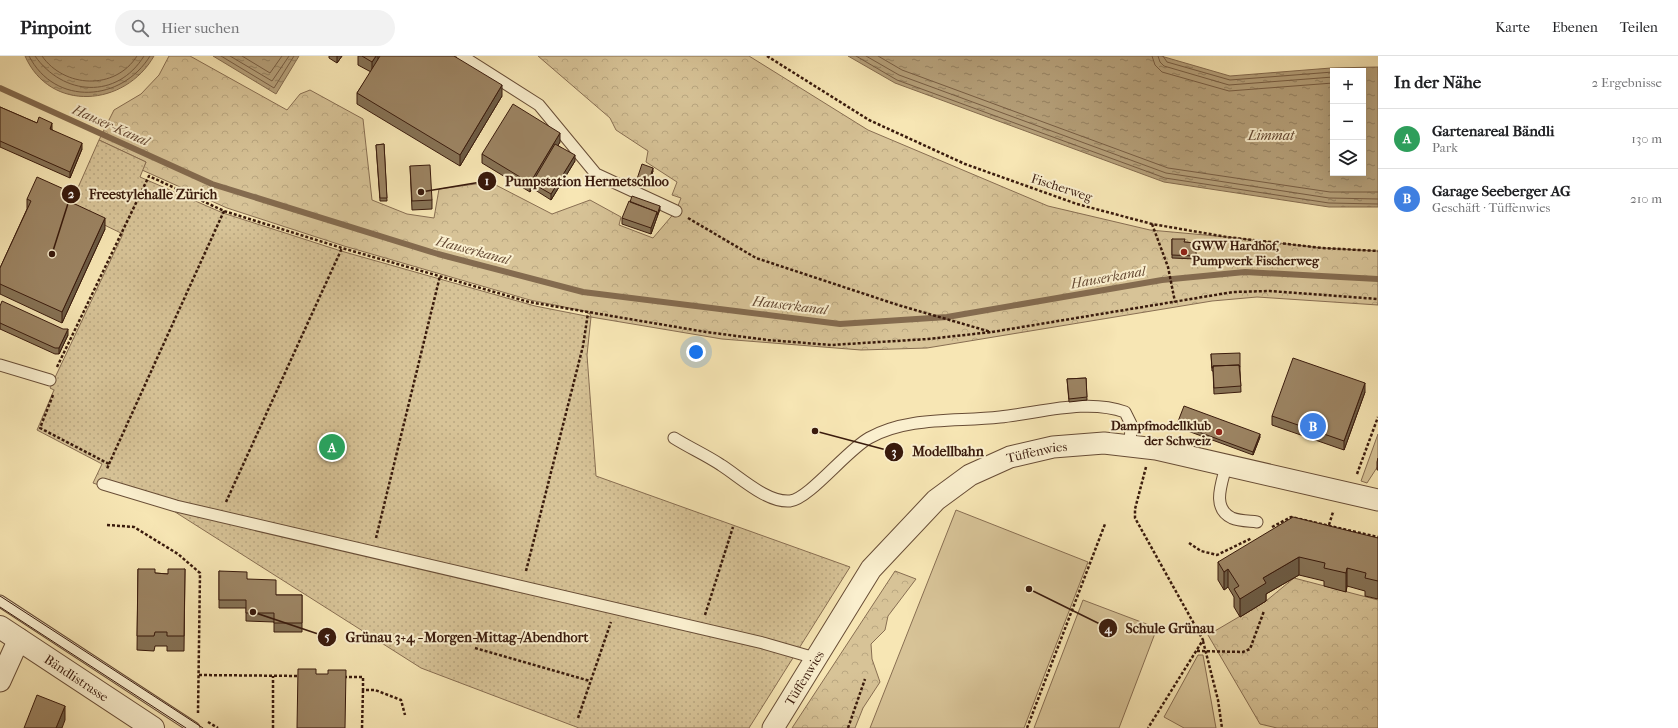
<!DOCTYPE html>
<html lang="de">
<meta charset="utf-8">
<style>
:root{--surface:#fff;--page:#f2f2f2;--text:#202124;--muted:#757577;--line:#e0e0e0;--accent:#0f766e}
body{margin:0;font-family:"IM FELL French Canon",serif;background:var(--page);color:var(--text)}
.controls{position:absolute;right:12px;top:12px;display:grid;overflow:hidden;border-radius:0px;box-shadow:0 4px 16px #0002}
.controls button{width:36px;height:36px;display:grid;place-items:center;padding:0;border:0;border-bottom:1px solid var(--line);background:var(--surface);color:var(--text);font:20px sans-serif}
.you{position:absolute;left:696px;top:296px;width:14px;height:14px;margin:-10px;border:3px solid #fff;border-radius:50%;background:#1a73e8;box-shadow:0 0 0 6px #1a73e833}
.badge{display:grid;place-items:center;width:26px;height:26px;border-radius:50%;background:var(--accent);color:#fff;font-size:13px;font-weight:700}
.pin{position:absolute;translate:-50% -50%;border:2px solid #fff;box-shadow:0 1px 4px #0006}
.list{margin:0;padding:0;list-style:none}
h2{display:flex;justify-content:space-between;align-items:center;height:52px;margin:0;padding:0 16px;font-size:17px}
h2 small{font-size:13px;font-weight:400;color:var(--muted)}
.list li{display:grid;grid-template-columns:26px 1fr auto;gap:12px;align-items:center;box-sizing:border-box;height:60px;padding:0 16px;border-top:1px solid var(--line)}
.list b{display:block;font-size:15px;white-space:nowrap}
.list p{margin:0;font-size:13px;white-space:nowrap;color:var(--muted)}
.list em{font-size:13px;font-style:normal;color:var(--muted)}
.icon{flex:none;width:22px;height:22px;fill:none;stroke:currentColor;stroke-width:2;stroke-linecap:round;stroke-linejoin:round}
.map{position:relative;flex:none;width:1378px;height:672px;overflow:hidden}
header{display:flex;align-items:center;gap:24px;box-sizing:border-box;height:56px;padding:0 20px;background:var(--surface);border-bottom:1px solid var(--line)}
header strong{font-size:19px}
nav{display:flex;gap:22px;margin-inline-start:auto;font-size:14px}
.search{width:280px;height:36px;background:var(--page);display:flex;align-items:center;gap:10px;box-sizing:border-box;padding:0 14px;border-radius:22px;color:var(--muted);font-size:15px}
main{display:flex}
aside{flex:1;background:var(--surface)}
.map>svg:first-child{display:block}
.grass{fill:#d7c397;stroke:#886e52}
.forest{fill:url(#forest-crowns);stroke:#886e52}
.garden{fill:url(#garden-dots);stroke:#886e52}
.water{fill:url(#water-ripples);stroke:#846b4f;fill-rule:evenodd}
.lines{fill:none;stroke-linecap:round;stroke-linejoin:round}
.shore{stroke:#785e44;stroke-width:1}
.stream{stroke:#846b4f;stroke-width:6}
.service-casing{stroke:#684d36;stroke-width:13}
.minor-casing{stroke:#684d36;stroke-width:23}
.tertiary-casing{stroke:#684d36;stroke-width:24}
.path{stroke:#391a0c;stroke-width:2.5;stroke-dasharray:3 2;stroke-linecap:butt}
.service{stroke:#faefce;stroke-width:11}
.minor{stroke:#faefce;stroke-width:21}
.tertiary{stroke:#faefce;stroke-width:22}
.tram{stroke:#391a0c;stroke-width:1}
.wall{fill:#867255;stroke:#391a0c}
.shaded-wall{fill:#6d5c45;stroke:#391a0c}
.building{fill:#9c8463;stroke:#391a0c}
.poi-dot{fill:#8f2418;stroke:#faefce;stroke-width:1.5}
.labels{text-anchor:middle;stroke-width:4;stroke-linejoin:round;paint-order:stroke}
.street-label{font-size:13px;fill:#391a0c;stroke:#faefce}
.poi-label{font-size:13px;font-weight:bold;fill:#391a0c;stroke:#faefce;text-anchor:start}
.water-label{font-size:14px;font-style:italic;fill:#654933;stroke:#faefce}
.leader{fill:none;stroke:#391a0c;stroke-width:1.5}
.callout-dot{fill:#391a0c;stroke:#faefce;stroke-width:1.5}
.mark-label{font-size:12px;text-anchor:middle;font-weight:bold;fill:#fff}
.callout-label{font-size:14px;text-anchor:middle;font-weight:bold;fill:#391a0c;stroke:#faefce;stroke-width:4;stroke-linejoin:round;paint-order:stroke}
</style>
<header>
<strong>Pinpoint</strong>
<div class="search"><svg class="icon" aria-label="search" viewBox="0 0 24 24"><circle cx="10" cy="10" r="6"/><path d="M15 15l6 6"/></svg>Hier suchen</div>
<nav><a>Karte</a><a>Ebenen</a><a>Teilen</a></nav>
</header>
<main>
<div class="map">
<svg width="1378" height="672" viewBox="0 0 1378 672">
<defs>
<pattern id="forest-crowns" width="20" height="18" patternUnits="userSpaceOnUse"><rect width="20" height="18" fill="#d7c397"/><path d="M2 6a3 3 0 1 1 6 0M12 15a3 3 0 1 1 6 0" fill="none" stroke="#b9a781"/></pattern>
<pattern id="garden-dots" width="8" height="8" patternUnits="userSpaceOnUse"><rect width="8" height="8" fill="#d7c397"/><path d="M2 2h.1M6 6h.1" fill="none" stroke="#b9a781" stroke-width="1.8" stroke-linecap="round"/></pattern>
<pattern id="water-ripples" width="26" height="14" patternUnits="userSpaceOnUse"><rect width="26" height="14" fill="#b6a17b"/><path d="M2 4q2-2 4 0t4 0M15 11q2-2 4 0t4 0" fill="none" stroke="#958263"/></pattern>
</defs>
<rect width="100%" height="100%" fill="#f7e6b4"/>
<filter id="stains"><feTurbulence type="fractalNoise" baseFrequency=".005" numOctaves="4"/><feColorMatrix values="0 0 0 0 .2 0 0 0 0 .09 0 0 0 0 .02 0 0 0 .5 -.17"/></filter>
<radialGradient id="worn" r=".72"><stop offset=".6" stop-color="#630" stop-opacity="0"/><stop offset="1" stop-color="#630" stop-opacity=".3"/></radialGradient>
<path class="grass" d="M1378 378V410L1367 427 1361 425Z
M956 454 1088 506 1024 672H870Z
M1083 544 1157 572 1119 672H1034Z
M1198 599H1203L1216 672H1184L1164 661Z"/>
<path class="forest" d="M169 0H190L287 54 300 38 310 34 363 63 372 144 407 158 434 162 439 133 490 126 552 158 590 144 621 161 619 169 653 182 676 155 681 142 672 139 677 126 646 106 648 95 616 74 610 62 538 0H749L868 74 1048 150 1150 174 1227 181 1322 192 1378 195V249L1257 241 1212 245 927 292 861 294 722 283 591 261 589 256 530 244 344 190 227 152 142 114 146 106 99 84 114 54 141 38 159 19Z
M895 515 916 523 888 560 885 574 871 588 872 603 880 626 863 652 855 672H792Z
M1294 522 1378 544V672H1277L1260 668 1208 579 1266 545Z"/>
<path class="garden" d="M99 84 146 106 140 121 223 157 341 195 535 250 591 261 587 299 596 420 850 511 749 672H579L421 612 172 454 93 427 102 408 37 374 54 334 50 332 123 178 69 152Z"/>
<path class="water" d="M25 0H154C125 51 50 57 25 0Z
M213 0H299L276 38Z
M848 0H1161L1230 20 1331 12 1378 11V151H1329L1164 126 895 27ZM1333 15H1363V117H1333Z"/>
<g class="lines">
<path class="shore" d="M29 0C55 51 122 46 150 0
M35 0C63 40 117 44 144 0
M42 0C64 32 115 35 137 0
M221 0 274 32 294 0
M230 0 272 25 289 0
M242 0 270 17 282 0
M856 0 897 24 1165 122 1329 147 1378 148
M866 0 899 19 1166 117 1329 142 1378 143
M878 0 902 14 1168 112 1330 136H1378
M1152 0 1155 9 1162 16 1229 35 1333 27
M1158 0 1160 6 1164 10 1229 29 1333 21
M1163 0 1167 6 1230 24 1333 16"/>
<path class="stream" d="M0 32 212 128 438 198 583 236 840 268 947 261 1162 224 1245 216 1378 223"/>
<defs>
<path id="service" d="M462 0 539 49 596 118 676 155
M0 309 50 324
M674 382C690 392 706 399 721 409 740 421 767 447 790 445 809 443 847 394 869 382 908 360 957 366 1000 361 1040 357 1087 342 1125 356L1131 368 1130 390
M1226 410C1222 427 1211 452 1232 462 1239 465 1249 465 1257 466
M103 428 176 450 763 587 815 602
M0 545 194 672"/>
<g id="minor">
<path d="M0 625 19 583"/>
<path id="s1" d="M773 672 871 513 936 444 970 419 1010 401 1053 391 1104 387 1156 393 1378 444"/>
</g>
<g id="tertiary">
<path id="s2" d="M0 571 153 672"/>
</g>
</defs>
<use href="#service" class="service-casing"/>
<use href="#minor" class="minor-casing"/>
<use href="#tertiary" class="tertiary-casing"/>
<path class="path" d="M767 0 869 64 965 108 1077 148 1152 168 1227 181 1322 192 1378 195
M688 162 756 202 898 249 991 276
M1152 168 1168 211 1175 246
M57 311 149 120 224 155 342 192 529 246 706 276 768 284 831 289 928 283 992 276 1233 236 1270 235 1378 243
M53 339 40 372 109 408 107 413
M109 408 224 155
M1146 411 1135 453V462L1203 584 1148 672
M1357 418 1378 361
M226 446 342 192
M107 469 134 471 178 498 200 517 198 657
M1329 469 1333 456 1334 457
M1272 471 1291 461 1378 481
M376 482 440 220
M1189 487 1201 495 1217 499 1252 482
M526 515 583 290 588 257
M705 559 733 471
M1203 585 1218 644 1222 672
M475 592 590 625
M1197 595 1243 596 1250 593 1264 555
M199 619 301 620
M344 621H363V634H375L401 644 405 659
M578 662 611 566
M208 666 218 672
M273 672V620
M362 672 363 634
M848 672 865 623
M1027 672 1105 468"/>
<use href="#service" class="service"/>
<use href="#minor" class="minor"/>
<use href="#tertiary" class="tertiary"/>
<path class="tram" d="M0 540 203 672
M0 551 186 672"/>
</g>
<path class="wall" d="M329 0H342L337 7 329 2Z
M358 0H454L502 40 460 110 357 48V37L371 16 358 9Z
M0 51 37 67 52 73V74L82 93 70 122 0 91Z
M560 86 558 89 575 105 551 144 532 132 530 136 482 107V98Z
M384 88 387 145H380L376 89Z
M410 110 432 144V153L412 154Z
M653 115 648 130 637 126V123Z
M27 143 66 144 105 173 62 267 0 238V212L27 153Z
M660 153 651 178 622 168V162Z
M1172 183 1184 186 1196 187V203L1172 202Z
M0 250 68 279 59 298H55L0 273Z
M1211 298 1240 311V314L1241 336 1214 338 1213 315H1212Z
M1086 322 1087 344 1069 346 1067 323Z
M1365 336 1344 394 1272 369V360Z
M1177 368 1260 381 1253 399 1177 371Z
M1378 402V414H1377V406Z
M1378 482V543L1365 540V535L1347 530 1346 536 1324 530V525L1299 519 1266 538V545L1240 561 1234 551V541L1228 531 1224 534 1218 524V506Z
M138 513 155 517 168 518 185 513 184 595H167V590H155L154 595 137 594Z
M219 515 247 523 276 539H302V576H274V566L246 565V552H219Z"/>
<path class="shaded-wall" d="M337 0H342L337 7Z
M376 0H378V8L372 17V6Z
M502 29V40L460 110V99Z
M52 67V73L50 79V73Z
M560 77V86L534 128 532 127V132L530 136V127Z
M82 87V93L70 122V116Z
M575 99V105L551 144V138Z
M653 112V115L648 130V127Z
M66 134V145L62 142Z
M660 150V153L651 178V172L657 156Z
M105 162V173L62 267V256Z
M68 273V279L59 298V292Z
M1365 327V336L1344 394V385Z
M1260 378V381L1253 399V396Z
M1299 501V519L1266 538V545L1240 561V543L1263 522Z
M1347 512V530L1346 536V517Z
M1228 513V531L1224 534V516Z
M65 650V664L62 672H56Z"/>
<path class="building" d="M362 0H376L372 6Z
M380 0H454L502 29 460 99 357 37Z
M513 48 560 77 530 127 482 98Z
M0 51 37 67 39 61 52 67 50 73 82 87 70 116 0 85Z
M384 88 387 142H380L376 89Z
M555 88 575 99 551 138 532 127Z
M642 108 653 112 648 127 637 123Z
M430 109 432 144 412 145 410 110Z
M37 121 66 134 62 142 105 162 62 256 0 228V212L31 145 27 143Z
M632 140 660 150 657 159V156L630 146Z
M629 145 657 156 651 172 622 162Z
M1172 183H1185L1184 186 1196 187V200L1172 199Z
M2 245 63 273H68L59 292H55L0 267V250Z
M1240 297V311L1239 309 1213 310V312H1212L1211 298Z
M1293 302 1365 327 1344 385 1272 360Z
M1239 309 1241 330 1214 332 1213 310Z
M1086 322 1087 341 1069 343 1067 323Z
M1184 350 1260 378 1253 396 1177 368Z
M1293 461 1378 482V525L1365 522 1366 517 1347 512 1346 517 1324 512 1325 507 1299 501 1263 522 1266 527 1240 543 1234 533 1239 530 1228 513 1224 516 1218 506Z
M138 513H155V517L168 518V513H185L184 580H167V576H155L154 580H137Z
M219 515 247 516V523L276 524V539H302V567H274V557H246V544H219Z
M298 613H316V618H328V614H346L345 672H297Z
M37 639 65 650 56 672H24Z"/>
<g class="poi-dot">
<circle cx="1184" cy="196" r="4"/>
<circle cx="1219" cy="376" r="4"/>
</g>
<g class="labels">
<g class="street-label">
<text transform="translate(1062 131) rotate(18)" y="5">Fischerweg</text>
<text dy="5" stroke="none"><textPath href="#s1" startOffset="395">Tüffenwies</textPath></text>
<text dy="5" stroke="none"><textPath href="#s2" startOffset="92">Bändlistrasse</textPath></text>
<text dy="5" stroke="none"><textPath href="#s1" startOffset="59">Tüffenwies</textPath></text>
</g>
<g class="poi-label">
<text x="1192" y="194">GWW Hardhof,<tspan x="1192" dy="15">Pumpwerk Fischerweg</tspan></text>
<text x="1211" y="374" text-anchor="end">Dampfmodellklub<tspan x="1211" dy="15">der Schweiz</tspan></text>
</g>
<g class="water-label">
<text transform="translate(111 69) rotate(24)" y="5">Hauser-Kanal</text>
<text x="1271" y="84">Limmat</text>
<text transform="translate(473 194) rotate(15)" y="5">Hauserkanal</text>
<text transform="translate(1108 221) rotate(-10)" y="5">Hauserkanal</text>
<text transform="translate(790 249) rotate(7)" y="5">Hauserkanal</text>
</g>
</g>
<path class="leader" d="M421 136L487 125M52 198L71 138M815 375L894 396M1029 533L1108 572M253 556L327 581"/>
<g class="callout-dot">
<circle cx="421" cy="136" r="4"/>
<circle cx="52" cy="198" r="4"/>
<circle cx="815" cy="375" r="4"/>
<circle cx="1029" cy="533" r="4"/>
<circle cx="253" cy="556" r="4"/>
<circle cx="487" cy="125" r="10"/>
<circle cx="71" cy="138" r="10"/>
<circle cx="894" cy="396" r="10"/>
<circle cx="1108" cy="572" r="10"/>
<circle cx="327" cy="581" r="10"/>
</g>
<g class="mark-label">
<text x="487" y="129">1</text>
<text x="71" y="142">2</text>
<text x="894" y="400">3</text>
<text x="1108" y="577">4</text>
<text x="327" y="585">5</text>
</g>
<g class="callout-label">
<text x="587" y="130">Pumpstation Hermetschloo</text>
<text x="153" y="143">Freestylehalle Zürich</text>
<text x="948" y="400">Modellbahn</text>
<text x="1170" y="577">Schule Grünau</text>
<text x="467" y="586">Grünau 3+4 - Morgen-Mittag-/Abendhort</text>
</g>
<rect width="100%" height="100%" filter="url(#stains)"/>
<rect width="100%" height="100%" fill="url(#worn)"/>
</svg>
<div class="controls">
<button>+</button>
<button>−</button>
<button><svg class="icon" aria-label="layers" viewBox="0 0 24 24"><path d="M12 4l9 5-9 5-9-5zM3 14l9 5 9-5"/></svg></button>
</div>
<div class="you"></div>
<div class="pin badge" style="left:332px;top:391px;background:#2e9e5b">A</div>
<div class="pin badge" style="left:1313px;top:370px;background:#3f7fe0">B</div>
</div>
<aside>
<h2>In der Nähe<small>2 Ergebnisse</small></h2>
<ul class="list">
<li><span class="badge" style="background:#2e9e5b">A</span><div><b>Gartenareal Bändli</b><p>Park</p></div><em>130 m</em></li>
<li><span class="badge" style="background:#3f7fe0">B</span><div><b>Garage Seeberger AG</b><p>Geschäft · Tüffenwies</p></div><em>210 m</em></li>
</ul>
</aside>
</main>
